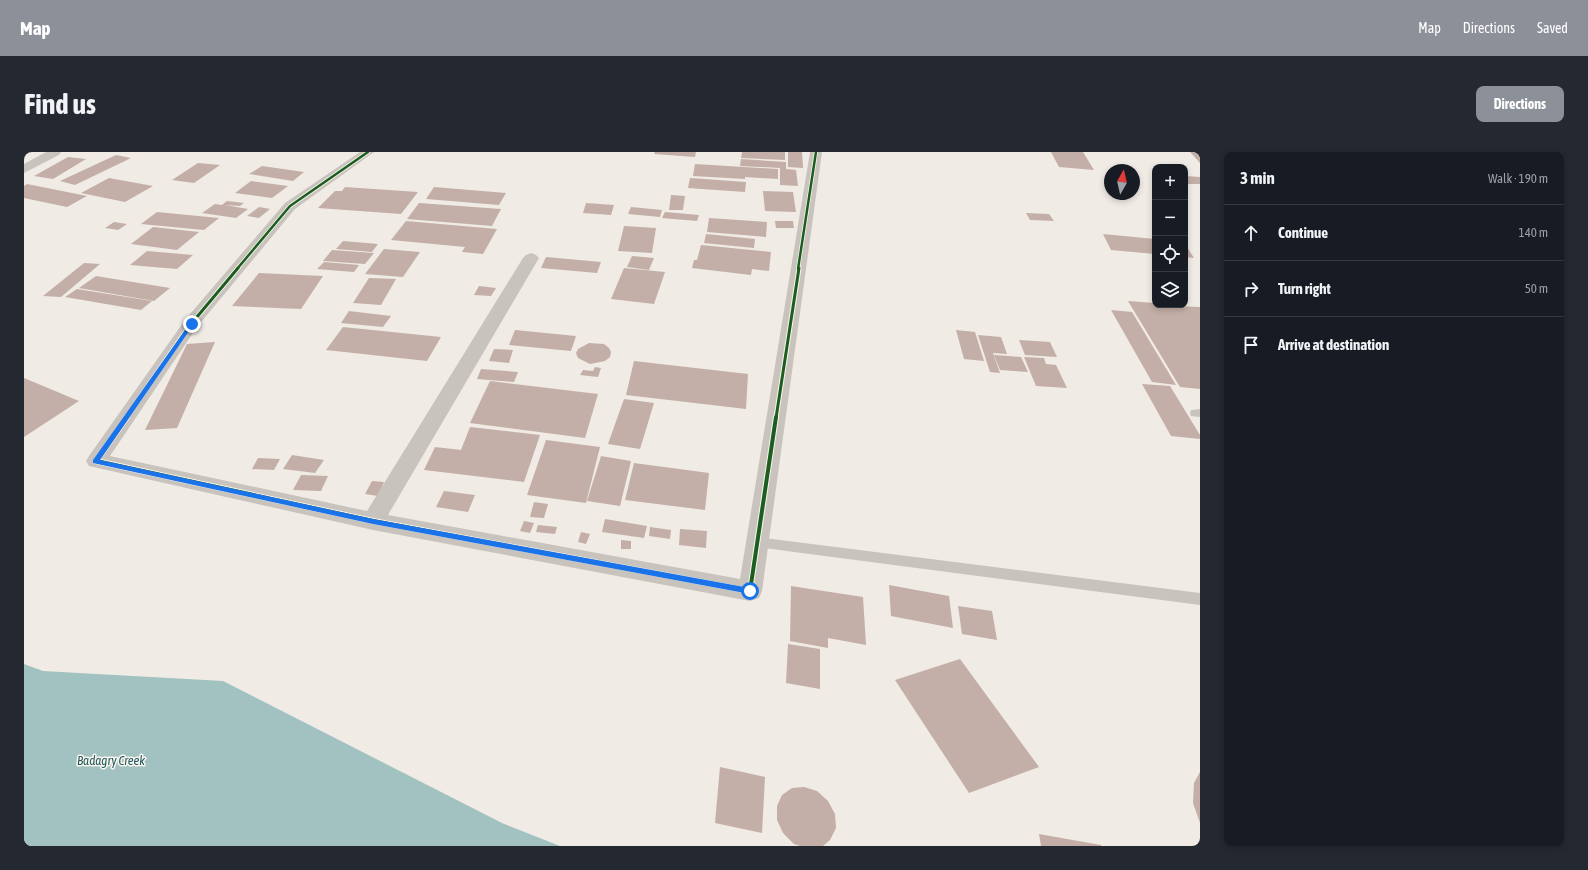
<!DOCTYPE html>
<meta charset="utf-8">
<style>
:root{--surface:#171b24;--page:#242831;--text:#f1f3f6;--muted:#9ea1a6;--line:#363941;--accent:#8c9099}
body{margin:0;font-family:"Asap Condensed",sans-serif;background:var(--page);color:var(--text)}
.controls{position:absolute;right:12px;top:12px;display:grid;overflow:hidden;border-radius:8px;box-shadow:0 2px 6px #0003}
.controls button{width:36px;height:36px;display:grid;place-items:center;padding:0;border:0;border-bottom:1px solid var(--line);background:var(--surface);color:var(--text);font:20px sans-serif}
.compass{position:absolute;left:1080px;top:12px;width:36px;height:36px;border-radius:50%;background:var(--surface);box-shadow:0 2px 6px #0003;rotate:8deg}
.stop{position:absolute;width:12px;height:12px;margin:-9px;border:3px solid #1a73e8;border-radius:50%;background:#fff}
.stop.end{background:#1a73e8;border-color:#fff;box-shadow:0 1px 4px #0008}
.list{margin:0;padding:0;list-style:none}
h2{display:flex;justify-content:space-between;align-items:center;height:52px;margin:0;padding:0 16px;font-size:17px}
h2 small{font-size:13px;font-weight:400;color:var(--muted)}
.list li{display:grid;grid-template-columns:26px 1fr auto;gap:12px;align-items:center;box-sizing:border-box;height:56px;padding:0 16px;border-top:1px solid var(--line)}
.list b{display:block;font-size:15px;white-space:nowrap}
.list em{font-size:13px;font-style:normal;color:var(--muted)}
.icon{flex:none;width:22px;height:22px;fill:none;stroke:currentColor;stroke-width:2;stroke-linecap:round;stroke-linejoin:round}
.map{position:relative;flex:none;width:1176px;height:694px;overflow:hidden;border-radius:8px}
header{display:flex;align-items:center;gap:24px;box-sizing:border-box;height:56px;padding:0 20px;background:var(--accent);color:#fff}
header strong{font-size:19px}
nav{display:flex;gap:22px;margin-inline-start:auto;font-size:14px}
.intro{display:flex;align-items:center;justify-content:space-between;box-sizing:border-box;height:96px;padding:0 24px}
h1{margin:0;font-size:28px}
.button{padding:10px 18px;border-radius:8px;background:var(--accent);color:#fff;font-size:14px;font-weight:700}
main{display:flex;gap:24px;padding:0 24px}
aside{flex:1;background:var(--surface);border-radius:8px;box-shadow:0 2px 6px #0003}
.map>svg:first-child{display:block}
.water{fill:#a1c2c1}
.building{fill:#c3afa7}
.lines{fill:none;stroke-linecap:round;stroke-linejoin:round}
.lane{fill:#c9c3be;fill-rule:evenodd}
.street{fill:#c9c3be;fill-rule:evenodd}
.cycleway-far2-casing{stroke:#fbf5ee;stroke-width:4}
.cycleway-far1-casing{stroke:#fbf5ee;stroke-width:5}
.cycleway-casing{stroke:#fbf5ee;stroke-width:6}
.cycleway-far2{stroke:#1b5e20;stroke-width:2.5}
.cycleway-far1{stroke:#1b5e20;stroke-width:3}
.cycleway{stroke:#1b5e20;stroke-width:4}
.route{fill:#1a73e8}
.labels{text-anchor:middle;stroke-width:3;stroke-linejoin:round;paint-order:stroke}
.near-water-label{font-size:13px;font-style:italic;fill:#1f5a5e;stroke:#fbf5ee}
</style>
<header>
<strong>Map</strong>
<nav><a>Map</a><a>Directions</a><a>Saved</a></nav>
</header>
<div class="intro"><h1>Find us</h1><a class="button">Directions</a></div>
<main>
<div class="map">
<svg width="1176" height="694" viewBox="0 0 1176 694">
<rect width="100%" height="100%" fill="#f0ebe5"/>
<path class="water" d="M0 512 19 519 199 529 478 671 536 694H0Z"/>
<path class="building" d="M631 0H672L671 5 630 2Z
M718 0H761V8L717 6Z
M764 0H778L779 16 764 15Z
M1027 0H1059L1070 18 1035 15Z
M1166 0H1176V11Z
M92 3 107 6 51 33 36 29Z
M44 5 62 7 29 27 10 24Z
M717 7 762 10V17L772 18 774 34 756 33V16L716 14Z
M174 11 196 13 170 31 148 28Z
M671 12 754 17V27L721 25V27L669 24Z
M238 14 280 20 269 29 225 22Z
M1161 24 1176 25V32H1162Z
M85 26 129 34 101 50 57 41Z
M666 26 722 30 721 40 664 36Z
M227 29 264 34 248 46 211 41Z
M3 32 63 44 43 55 0 46V34Z
M321 35 394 40 377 62 294 56 311 39H318Z
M410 35 482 41 475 53 402 47Z
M739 39 769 40 772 60 741 59Z
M647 43 661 44 659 58H645Z
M203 49 220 51 216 54 201 53 224 57 212 66 178 61 191 52 198 53Z
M395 51 477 57 468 74 383 67Z
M562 51 590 53 587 63 559 61Z
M235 55 246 57 235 66 223 64Z
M607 55 638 58 636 65 604 62Z
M133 60 195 66 180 78 117 72Z
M641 60 675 63 673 69 638 66Z
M1002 61 1025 62 1030 69 1006 68Z
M685 66 743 70 742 85 683 80Z
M382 69 473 77 459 102 438 100 441 95 367 88Z
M751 69H769L770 76H752Z
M90 70 103 72 94 78 81 76Z
M600 74 632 76 628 101 594 99Z
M129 75 175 80 153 98 107 92Z
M682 82 731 87 730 96 680 91Z
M1079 82 1131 87V102L1087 98Z
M319 89 354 92 348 100 312 97Z
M1161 92 1170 106 1161 105Z
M677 93 747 100 745 119 728 117 727 123 668 116 670 108H673Z
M360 97 396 100 379 125 341 122Z
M308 98 350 101 341 112 299 109Z
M123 99 169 103 153 117 106 113Z
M608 104 630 106 625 118 603 115Z
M522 105 577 110 573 121 517 116Z
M300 110 335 113 330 120 293 117Z
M60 111 76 112 37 145 19 144Z
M600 116 641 120 630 152 587 147Z
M235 121 299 124 277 157 208 154Z
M72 124 146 136 130 149 55 136Z
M345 126 372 127 357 153 329 151Z
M455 134 472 136 467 144 450 143Z
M53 137 128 149 117 158 41 145Z
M1104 149 1131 151V153L1176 155V237L1156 235Z
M1087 158 1108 160 1152 233 1128 230Z
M325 159 367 164 359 175 317 171Z
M319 175 417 185 403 209 302 198Z
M491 178 552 184 547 199 485 193Z
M932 178 951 180 960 209 940 207Z
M954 183 977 185 983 202 969 201 976 221 966 220Z
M995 188 1026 190 1033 205 1001 203Z
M191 190 153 276 121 278 163 192Z
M565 191 580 192 585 196 587 200 586 205 581 209 566 212 554 206 552 201 554 197Z
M470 197 489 198 485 211 465 209Z
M970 203 997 205 1004 220 976 218Z
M1000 205 1020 206 1022 212 1032 213 1043 236 1012 234Z
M610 209 724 222 722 257 602 243Z
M571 215 577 216 574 225 556 223 559 218 569 219Z
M457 217 494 220 490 230 453 227Z
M0 226 55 249 0 285Z
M466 229 574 242 561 286 446 271Z
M1118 232 1146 234 1176 283V287L1147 284Z
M600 247 630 251 616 297 584 292Z
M446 275 516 283 500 330 400 318 411 295 437 298Z
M522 288 576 295 562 351 503 343Z
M268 303 300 308 291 321 259 317Z
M577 304 607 309 596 354 563 349Z
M234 306 256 307 250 318 228 317Z
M610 311 685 321 681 358 601 348Z
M277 323 304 324 297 339 269 338Z
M348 329 360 330 354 344 341 342Z
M420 339 451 343 444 360 412 355Z
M510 350 524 352 520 366 506 365Z
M581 367 623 374 620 386 578 380Z
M500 369 510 371 506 381 496 379Z
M514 373 533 375 531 382 512 380Z
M626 375 647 378 646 387 625 384Z
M656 377 683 379 682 396 655 393Z
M557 380 566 382 562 392 554 390Z
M597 388 607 389V397H597Z
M865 433 925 444 929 476 867 464Z
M767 434 839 445 842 493 804 486V496L766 489Z
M934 454 968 459 973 488 938 482Z
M764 492 796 497V537L762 531Z
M936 507 1015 615 945 641 871 528Z
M696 615 741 625 738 681 691 671Z
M1176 620V671L1169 651 1170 631Z
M780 635 793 639 804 649 811 662 812 676 806 688 799 694H776L770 692 759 681 753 668V654L758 643 768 636Z
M1015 682 1077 693V694H1017Z"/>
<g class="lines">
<path class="lane" d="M1176 257V265L1167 264 1166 261 1167 258Z
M732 385 1176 441V453L732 395 728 394 726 390 728 386Z"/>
<path class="street" d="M22 0H37L35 3 0 21V12Z
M336 0H350L271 57 173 175 86 304 343 359 499 106 502 103 507 101 512 103 515 106 364 363 716 427 786 0H798L738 439 735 446 726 449 349 378 65 314 62 309 65 304 161 168 261 51Z"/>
<defs>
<path id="cycleway-far2" d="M213 117 266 54 344 0
M774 117 792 0"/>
<path id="cycleway-far1" d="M102 266 167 172 214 116
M752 266 775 116"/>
<path id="cycleway" d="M103 265 72 309 349 369 726 439 752 265"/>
</defs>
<use href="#cycleway-far2" class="cycleway-far2-casing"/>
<use href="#cycleway-far1" class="cycleway-far1-casing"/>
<use href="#cycleway" class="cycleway-casing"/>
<use href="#cycleway-far2" class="cycleway-far2"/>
<use href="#cycleway-far1" class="cycleway-far1"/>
<use href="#cycleway" class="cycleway"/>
</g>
<path class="route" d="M166 171 170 172 76 308 349 367 726 436 729 439 726 442 349 372 69 311V308Z"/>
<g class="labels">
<g class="near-water-label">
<text x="87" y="613">Badagry Creek</text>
</g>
</g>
</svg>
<div class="controls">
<button>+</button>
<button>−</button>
<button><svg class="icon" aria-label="locate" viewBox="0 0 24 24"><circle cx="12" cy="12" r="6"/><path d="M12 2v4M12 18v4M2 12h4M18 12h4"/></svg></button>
<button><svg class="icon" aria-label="layers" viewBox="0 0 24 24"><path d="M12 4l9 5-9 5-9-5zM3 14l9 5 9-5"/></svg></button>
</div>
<svg class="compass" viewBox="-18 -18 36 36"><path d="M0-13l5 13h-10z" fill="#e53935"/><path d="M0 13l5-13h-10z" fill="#9ea1a6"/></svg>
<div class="stop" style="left:726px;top:439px"></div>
<div class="stop end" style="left:168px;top:172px"></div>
</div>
<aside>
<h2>3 min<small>Walk · 190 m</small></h2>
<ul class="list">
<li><svg class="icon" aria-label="ahead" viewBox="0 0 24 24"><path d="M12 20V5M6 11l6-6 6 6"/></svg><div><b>Continue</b></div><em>140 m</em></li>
<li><svg class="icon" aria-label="right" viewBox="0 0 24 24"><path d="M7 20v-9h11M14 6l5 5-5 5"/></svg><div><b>Turn right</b></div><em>50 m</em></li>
<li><svg class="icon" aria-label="arrive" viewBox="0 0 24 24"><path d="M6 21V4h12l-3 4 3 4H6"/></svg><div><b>Arrive at destination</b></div></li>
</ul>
</aside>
</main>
